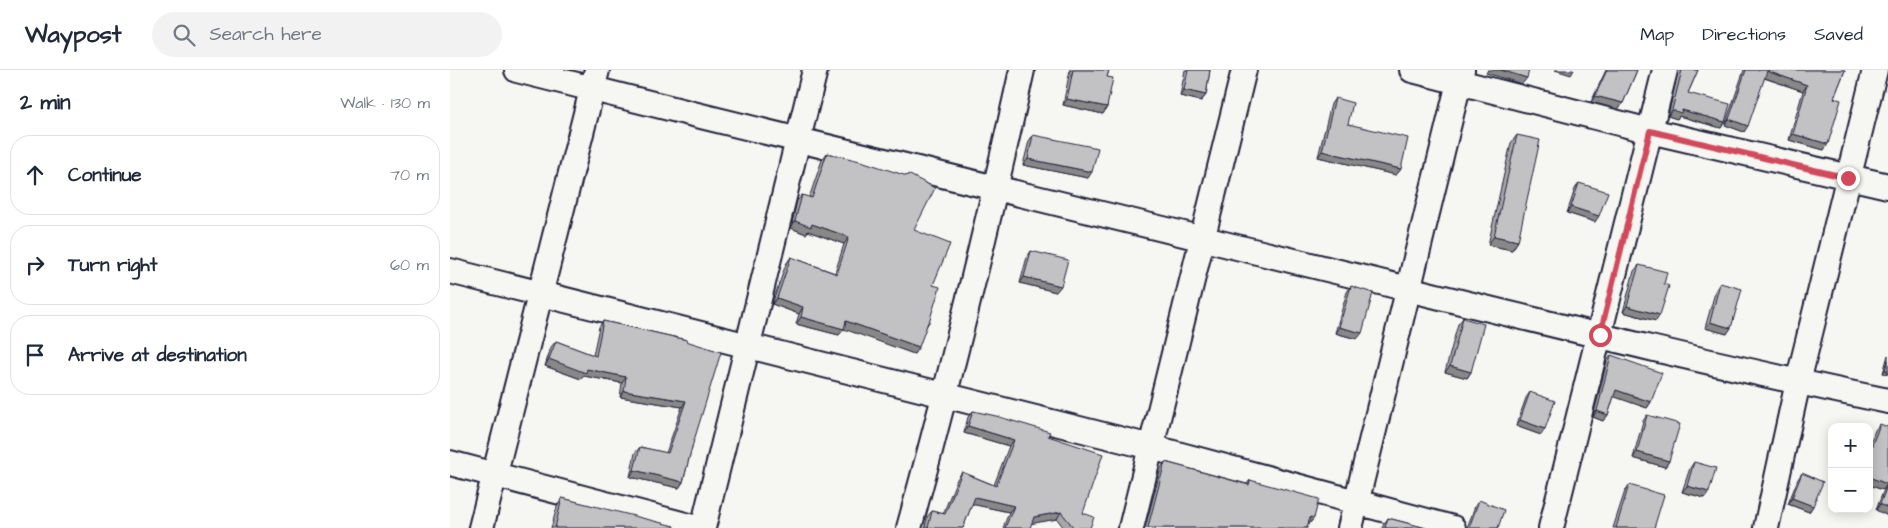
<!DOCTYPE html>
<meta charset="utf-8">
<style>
:root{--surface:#fff;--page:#f2f2f3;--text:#1f2937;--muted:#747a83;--line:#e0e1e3}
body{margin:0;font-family:"Architects Daughter",sans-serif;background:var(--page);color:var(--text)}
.controls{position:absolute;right:15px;bottom:15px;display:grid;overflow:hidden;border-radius:10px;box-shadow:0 2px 12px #0003}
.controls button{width:45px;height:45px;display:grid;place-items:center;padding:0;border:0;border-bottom:1px solid var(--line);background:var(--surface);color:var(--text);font:25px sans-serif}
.stop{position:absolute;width:15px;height:15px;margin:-11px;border:4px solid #d1495b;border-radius:50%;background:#fff}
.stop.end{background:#d1495b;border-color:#fff;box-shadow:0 1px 5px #0008}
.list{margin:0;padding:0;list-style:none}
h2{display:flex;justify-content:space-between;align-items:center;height:65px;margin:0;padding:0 20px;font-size:21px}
h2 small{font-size:16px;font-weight:400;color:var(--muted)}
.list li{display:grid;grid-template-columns:32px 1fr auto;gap:15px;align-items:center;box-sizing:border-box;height:80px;margin:0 10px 10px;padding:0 10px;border:1px solid var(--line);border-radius:20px}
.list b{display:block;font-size:19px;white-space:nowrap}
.list em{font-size:16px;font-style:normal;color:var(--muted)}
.icon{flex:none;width:28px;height:28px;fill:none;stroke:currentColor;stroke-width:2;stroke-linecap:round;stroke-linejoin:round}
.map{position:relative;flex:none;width:1438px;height:458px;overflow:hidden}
header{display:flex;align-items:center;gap:30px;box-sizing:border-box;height:70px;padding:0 25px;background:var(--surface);border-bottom:1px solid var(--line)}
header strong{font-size:24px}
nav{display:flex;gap:28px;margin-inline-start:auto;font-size:18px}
.search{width:350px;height:45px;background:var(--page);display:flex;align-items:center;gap:12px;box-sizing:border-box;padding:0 18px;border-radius:28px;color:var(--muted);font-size:19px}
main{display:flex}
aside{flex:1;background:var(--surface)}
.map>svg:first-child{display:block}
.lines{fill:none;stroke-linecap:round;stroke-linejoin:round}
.street-casing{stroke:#22223b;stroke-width:28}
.street{stroke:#f6f6f2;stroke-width:24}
.wall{fill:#a7a7a9;stroke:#22223b}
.shaded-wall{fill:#888889;stroke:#22223b}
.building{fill:#c2c2c4;stroke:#22223b}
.route{stroke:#d1495b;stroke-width:6}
</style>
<header>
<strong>Waypost</strong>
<div class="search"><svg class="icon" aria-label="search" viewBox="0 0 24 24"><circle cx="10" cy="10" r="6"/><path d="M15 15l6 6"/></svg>Search here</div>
<nav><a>Map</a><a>Directions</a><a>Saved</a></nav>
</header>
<main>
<aside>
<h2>2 min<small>Walk · 130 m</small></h2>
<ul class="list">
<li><svg class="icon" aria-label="ahead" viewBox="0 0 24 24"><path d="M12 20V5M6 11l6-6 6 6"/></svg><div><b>Continue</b></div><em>70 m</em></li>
<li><svg class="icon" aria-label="right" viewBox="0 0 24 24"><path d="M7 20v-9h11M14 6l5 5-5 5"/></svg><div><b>Turn right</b></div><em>60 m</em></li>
<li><svg class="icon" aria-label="arrive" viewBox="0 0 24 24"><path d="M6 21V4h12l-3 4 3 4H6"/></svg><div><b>Arrive at destination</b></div></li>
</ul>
</aside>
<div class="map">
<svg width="1438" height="458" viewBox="0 0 1438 458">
<rect width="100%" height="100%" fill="#f6f6f2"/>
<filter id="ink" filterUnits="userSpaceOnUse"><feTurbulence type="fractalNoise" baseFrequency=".02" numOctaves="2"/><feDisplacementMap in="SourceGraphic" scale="10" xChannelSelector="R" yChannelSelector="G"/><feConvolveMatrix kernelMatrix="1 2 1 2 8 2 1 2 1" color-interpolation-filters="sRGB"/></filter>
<g filter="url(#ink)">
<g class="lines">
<defs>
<path id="street" d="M67 0C312 62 558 121 803 181 1014 232 1225 287 1438 331
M962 0 1200 61 1438 116
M0 201 701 377 1003 458
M0 393 247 458
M31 458 147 0
M253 458 365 0
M459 458C501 306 538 154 572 0
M681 458 794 0
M900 458 1012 0
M1101 458 1215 0
M1316 458 1348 312 1425 0"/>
</defs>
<use href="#street" class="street-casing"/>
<use href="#street" class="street"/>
</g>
<path class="wall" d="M619 0H659L657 7V37L653 44 613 35 620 0Z
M735 0H760L756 25 751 31 730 26Z
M1156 0H1187L1173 33 1168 39 1141 32Z
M1228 0H1248L1238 23 1275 52 1271 58 1229 46 1227 49 1218 46 1228 3Z
M1294 0H1395L1384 28 1374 80 1339 70 1353 21 1314 8 1294 62 1275 55Z
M885 28 898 54 951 99 946 105 868 87 881 34Z
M583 65 638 108 573 95 579 71Z
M1067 65 1068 171 1062 180 1038 175 1061 73Z
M377 83 464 160 483 215 479 252 476 257 464 284 394 258 389 265 346 254 349 244 322 234 336 194 341 187 385 203 394 174 358 161 356 164 341 158 347 131 352 125 359 128 372 90Z
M1129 113 1145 152 1117 143 1125 119Z
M581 181 606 222 570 213 577 187Z
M1189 195 1206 251 1173 242 1184 201Z
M1270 213 1277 264 1255 258 1266 219Z
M901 216 907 269 885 263 897 222Z
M1013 248 1021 302 1017 308 995 302 1008 254Z
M153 251 237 270 242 377 233 412 229 418 180 407 185 383 190 377 216 383 232 337 170 327 172 313 134 306 131 309 95 296 101 277 106 271 143 285 149 257Z
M1161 285 1201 332 1197 338 1164 326 1158 345 1153 351 1143 347 1157 291Z
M1438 285V304L1433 303Z
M1080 322 1095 359 1091 365 1066 356 1076 328Z
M523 341 598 366 633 443 640 458H614L607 449 581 453 580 458H553L559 442 522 434 513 458H475L477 447 482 441 493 444 507 409 512 402 544 415 559 376 514 363 518 347Z
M1197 345 1219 391 1215 397 1183 388 1193 351Z
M1430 354 1437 414 1433 420 1419 415V377L1425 360Z
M715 392 797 414 800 410 864 448 859 454H858L857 458H695L711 398Z
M1244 392 1255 428 1232 422 1240 398Z
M1352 403 1363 436 1359 442 1338 434 1348 409Z
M1179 415 1204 458H1163L1175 421Z
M1437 416 1438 446 1426 440 1433 422Z
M112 428 224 458H101L107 437Z
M1029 430 1048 458H1017L1025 436Z
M938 448 976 458H932L934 454Z"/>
<path class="shaded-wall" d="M1038 0H1051L1077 8 1072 14 1036 3Z
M1105 0H1124L1121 5Z
M1317 1 1357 15 1353 21 1312 7Z
M734 20 756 25 751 31 730 26Z
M1145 26 1173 33 1168 39 1141 32Z
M617 29 657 37 653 44 613 35Z
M1222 40H1232L1275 52 1271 58 1229 46 1227 49 1218 46Z
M1279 49 1298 56 1294 62 1275 55Z
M1343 64 1378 74 1374 80 1339 70Z
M872 81 951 99 946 105 868 87Z
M578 89 642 102 638 108 573 95Z
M1121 137 1149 146 1145 152 1117 143Z
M345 151 362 154 399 167 394 174 358 161 356 164 341 158Z
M1044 166 1068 171 1062 180 1038 175Z
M574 207 611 216 606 222 570 213Z
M327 228 353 237 349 244 322 234Z
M1177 236 1210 245 1206 251 1173 242Z
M351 247 394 259 389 265 346 254Z
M396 251 469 277 464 284 391 258Z
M1260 252 1281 258 1277 264 1255 258Z
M889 257 912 263 907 269 885 263Z
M99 289 137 299 176 307 172 313 134 306 131 309 95 296Z
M1000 296 1021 302 1017 308 995 302Z
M1435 300H1438V304L1433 303Z
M1166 320 1201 332 1197 338 1162 326Z
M174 321 236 331 232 337 170 327Z
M1147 341 1158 345 1153 351 1143 347Z
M1070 350 1095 359 1091 365 1066 356Z
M518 356 564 370 559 376 514 363Z
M1187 382 1219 391 1215 397 1183 388Z
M184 400 233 412 229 418 180 407Z
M1419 407 1437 414 1433 420 1419 415Z
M1237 416 1259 422 1255 428 1232 422Z
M525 427 564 436 559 442 521 434Z
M1342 428 1363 436 1359 442 1338 434Z
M1430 434 1438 438V446L1426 440Z
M611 442 607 449 579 454 584 447Z
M860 447 864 448 859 454 856 453Z"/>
<path class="building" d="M623 0H659L657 7 663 8 657 37 617 29Z
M738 0H760L756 25 734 20Z
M1051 0H1079L1077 8Z
M1157 0H1187L1173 33 1145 26Z
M1232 0H1248L1238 23 1280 34 1275 52 1232 40 1231 43 1222 40Z
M1296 0H1395L1384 28 1391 30 1378 74 1343 64 1357 15 1317 1 1298 56 1279 49Z
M885 28 903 33 898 54 958 68 951 99 872 81Z
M583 65 648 78 642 102 578 89Z
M1067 65 1090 70 1068 171 1044 166Z
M377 83 414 92 457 106 458 104 485 118 464 160 500 174 483 215 490 217 479 252H478L469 277 396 251 394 259 351 247 353 237 327 228 341 187 387 204 399 167 362 154 361 157 345 151 352 125 362 128Z
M1129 113 1158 122 1149 146 1121 137Z
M581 181 618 190 611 216 574 207Z
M1189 195 1217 202 1214 214 1219 216 1210 245 1177 236Z
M1270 213 1292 219 1281 258 1260 252Z
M901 216 923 223 912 263 889 257Z
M1013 248 1034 254 1021 302 1000 296Z
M153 251 237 270 236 271 271 282 242 377 233 412 184 400 190 377 218 383 236 331 174 321 176 307 137 299 136 303 99 289 106 271 146 286Z
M1161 285 1212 303 1201 332 1166 320 1158 345 1147 341Z
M1438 290V300H1435Z
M1080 322 1105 331 1095 359 1070 350Z
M523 341 546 346 600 362 598 366 653 384 633 443 644 447 640 458H624L611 442 584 447 580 458H555L564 436 525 427 513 458H478L482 441 495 444 512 402 546 416 564 370 518 356Z
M1197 345 1230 354 1219 391 1187 382Z
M1430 354 1438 357V411L1437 414 1419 407V383Z
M715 392 799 415 800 410 869 429 864 448 860 447 857 458H700L698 457Z
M1244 392 1266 398 1259 422 1237 416Z
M1352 403 1373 412 1363 436 1342 428Z
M1179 415 1214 425 1204 458H1166Z
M1437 416 1438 417V438L1430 434Z
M112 428 224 456V458H105Z
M1029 430 1054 440 1048 458H1019Z
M938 448 976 458H937L935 457Z"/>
</g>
<g class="lines" filter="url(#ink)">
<path class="route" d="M1150 265 1200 61 1398 108"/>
</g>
</svg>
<div class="controls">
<button>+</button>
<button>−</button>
</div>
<div class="stop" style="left:1150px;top:265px"></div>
<div class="stop end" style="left:1398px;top:108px"></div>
</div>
</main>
